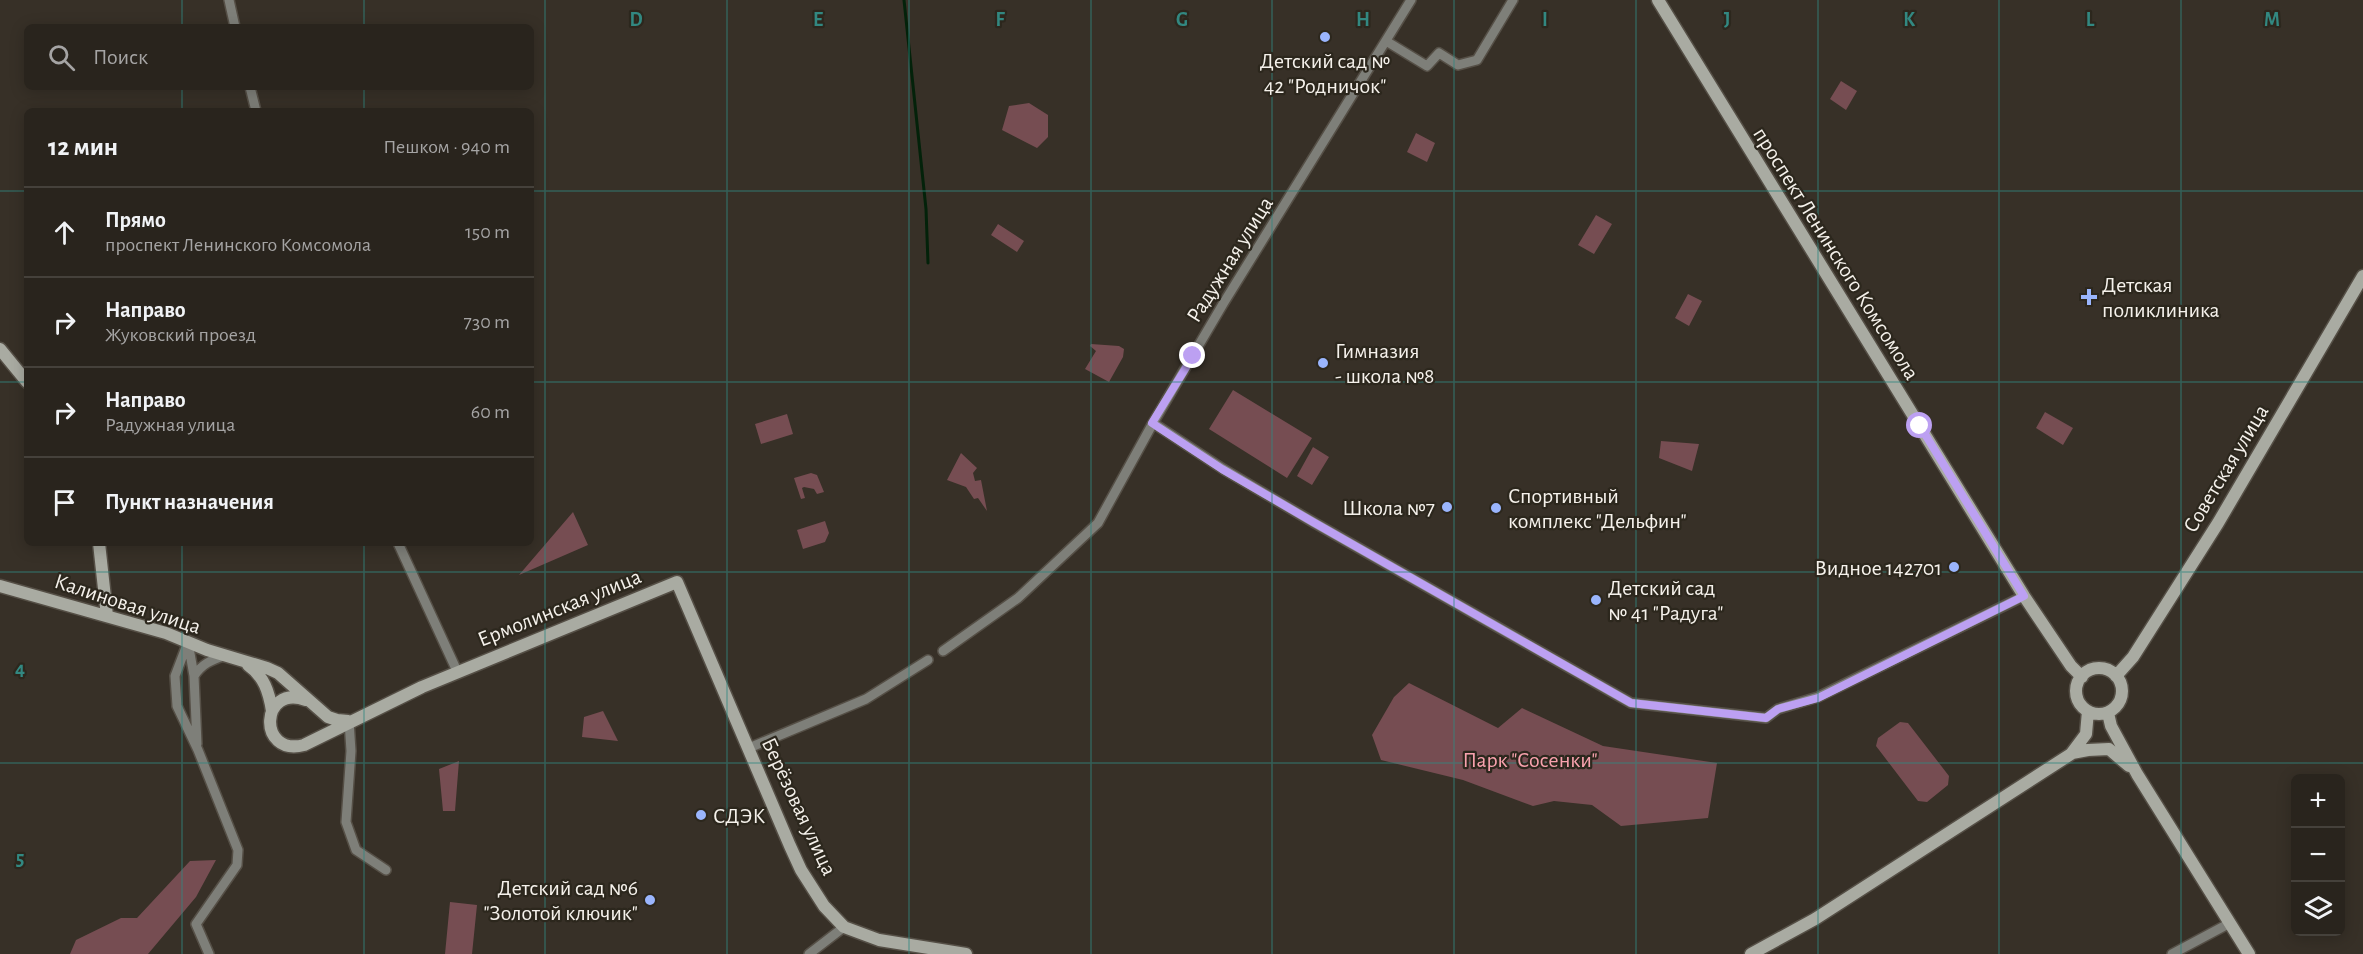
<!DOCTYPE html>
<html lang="ru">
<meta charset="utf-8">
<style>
:root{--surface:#29241d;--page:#312c26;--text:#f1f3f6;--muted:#a5a4a4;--line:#45413b}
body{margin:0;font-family:"Alegreya Sans",sans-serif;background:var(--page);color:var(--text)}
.controls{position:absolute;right:18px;bottom:18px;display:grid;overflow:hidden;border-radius:9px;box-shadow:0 3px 15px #0003}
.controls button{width:54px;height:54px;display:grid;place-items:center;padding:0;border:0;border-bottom:2px solid var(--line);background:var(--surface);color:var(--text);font:30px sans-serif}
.stop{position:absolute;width:18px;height:18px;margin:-14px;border:4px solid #bca0f2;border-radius:50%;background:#fff}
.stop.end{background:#bca0f2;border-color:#fff;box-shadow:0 2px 6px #0008}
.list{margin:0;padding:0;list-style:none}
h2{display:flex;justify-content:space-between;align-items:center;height:78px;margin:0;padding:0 24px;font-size:26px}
h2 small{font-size:20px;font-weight:400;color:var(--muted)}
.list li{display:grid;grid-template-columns:39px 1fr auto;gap:18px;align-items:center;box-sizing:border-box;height:90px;padding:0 24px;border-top:2px solid var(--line)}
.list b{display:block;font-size:22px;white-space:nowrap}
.list p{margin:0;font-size:20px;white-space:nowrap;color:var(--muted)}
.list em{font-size:20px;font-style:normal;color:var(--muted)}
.icon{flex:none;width:33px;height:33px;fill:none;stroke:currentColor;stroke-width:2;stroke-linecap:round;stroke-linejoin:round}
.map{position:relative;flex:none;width:2363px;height:954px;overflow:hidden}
.search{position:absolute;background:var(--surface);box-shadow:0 3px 15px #0003;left:24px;top:24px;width:510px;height:66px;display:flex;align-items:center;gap:15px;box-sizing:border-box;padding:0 21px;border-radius:9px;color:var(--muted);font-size:22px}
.panel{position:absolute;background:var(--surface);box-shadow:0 3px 15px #0003;left:24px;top:108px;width:510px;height:438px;border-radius:9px}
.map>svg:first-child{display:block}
.green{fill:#764d52}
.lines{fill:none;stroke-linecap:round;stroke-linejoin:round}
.stream{stroke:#03220a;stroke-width:3}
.street-casing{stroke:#554f46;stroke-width:12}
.secondary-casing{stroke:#554f46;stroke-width:15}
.street{stroke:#7e7f79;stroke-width:9}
.secondary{stroke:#a9aba2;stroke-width:12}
.route{stroke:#bca0f2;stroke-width:8}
.grid{fill:none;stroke:#328881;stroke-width:1.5;stroke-opacity:0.55}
.poi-dot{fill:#9ab5fd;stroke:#2c271d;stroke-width:2}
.labels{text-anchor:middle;stroke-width:4.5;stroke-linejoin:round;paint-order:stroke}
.poi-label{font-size:22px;fill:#f5f1eb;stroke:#2c271d;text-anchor:start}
.street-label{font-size:22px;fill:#f5f1eb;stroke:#2c271d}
.park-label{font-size:22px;fill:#f9a2ae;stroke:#2c271d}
.grid-label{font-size:20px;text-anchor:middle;font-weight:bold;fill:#328881;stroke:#2c271d;stroke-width:4.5;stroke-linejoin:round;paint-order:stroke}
</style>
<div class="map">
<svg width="2363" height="954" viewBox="0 0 2363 954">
<rect width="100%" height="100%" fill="#373027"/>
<path class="green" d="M1841 81 1857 91 1846 110 1830 99Z
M1029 103 1048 115V137L1037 148 1002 130 1009 106Z
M1416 133 1435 143 1427 162 1407 152Z
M1596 215 1612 224 1594 254 1578 245Z
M998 224 1024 241 1017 252 991 235Z
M1688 294 1702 301 1689 326 1675 318Z
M1091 344 1119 346 1124 349 1123 357 1109 382 1085 369 1096 351 1090 346Z
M1233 390 1312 438 1287 478 1209 429Z
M2045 412 2073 428 2063 445 2036 428Z
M787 414 793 434 761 444 755 424Z
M1661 441 1699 444 1692 471 1659 458Z
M1313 447 1329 457 1312 485 1297 476Z
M961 453 977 468 973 473 975 481 981 480 987 511 978 498 974 499 966 487 947 480Z
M811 473 817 475 824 492 817 494 814 489 804 487 802 488 805 498 801 499 794 478Z
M573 512 588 545 519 575Z
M825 521 829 533 825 542 803 549 797 530Z
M1409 683 1498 728 1522 708 1603 746 1717 763 1708 818 1621 826 1592 805 1554 801 1533 806 1463 780 1381 760 1372 735 1394 697Z
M603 711 618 741 582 737 584 717Z
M1900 722 1908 723 1949 776 1948 785 1927 802 1918 801 1876 746 1878 738Z
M459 761 455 811H443L439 769Z
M216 860 196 897 148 954H70L76 940 121 918H137L190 861Z
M450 902 477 905 472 954H445Z"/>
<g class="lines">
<path class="stream" d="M904 0 926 209 928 263"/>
<defs>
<path id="street" d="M229 0 235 27
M1386 41 1427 66 1439 53 1458 65 1477 60 1513 0
M250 87 256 111
M1153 423 1223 469 1313 522 1631 703 1766 718 1778 709 1818 697 2024 596
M398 543 457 671
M188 642 175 676 177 706 198 750 238 850 237 865 196 924 209 954
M188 642 194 676 197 744
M943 651 1018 598 1098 523 1153 423 1223 304 1411 0
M194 676C202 664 211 660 224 656
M349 721 351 751 346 822 356 850 386 870
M749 748 866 699 928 660
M809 954 844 927
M2172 954 2230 923"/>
<path id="secondary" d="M1658 0 2024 596 2071 666 2082 677
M0 349 27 382
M99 543 107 616
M0 586 166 633 207 650 267 668 278 673 328 717 337 720 348 721
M248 665C264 676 269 692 272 711
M2076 691a23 23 0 1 1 46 0a23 23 0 1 1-46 0Z
M2116 676 2133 657 2218 523 2363 276
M306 700C260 683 257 757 304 745L422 687 677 582 790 846 801 870 824 906 844 927 879 940 966 954
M2108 713 2111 726 2137 774 2249 954
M2072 753 2088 750 2109 749 2129 766
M1751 954 1815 919 2071 754 2086 734 2088 711"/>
</defs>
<use href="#street" class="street-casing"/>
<use href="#secondary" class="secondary-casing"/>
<use href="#street" class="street"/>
<use href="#secondary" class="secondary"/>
</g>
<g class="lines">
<path class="route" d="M1193 356 1152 423 1222 469 1313 522 1631 703 1766 718 1778 709 1818 698 2024 596 1920 426"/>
</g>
<path class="grid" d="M182 0V27M364 0V27M545 0V954M727 0V954M909 0V954M1091 0V954M1272 0V954M1454 0V954M1636 0V954M1818 0V954M1999 0V954M2181 0V954M182 87V111M364 87V111M0 191H27M531 191H2363M0 382H27M531 382H2363M182 543V954M364 543V954M0 572H2363M0 763H2363"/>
<g class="poi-dot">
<circle cx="1325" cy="37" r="6"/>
<path d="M2086 288h6v6h6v6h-6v6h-6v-6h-6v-6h6z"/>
<circle cx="1323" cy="363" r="6"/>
<circle cx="1447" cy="507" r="6"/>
<circle cx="1496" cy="508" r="6"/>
<circle cx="1954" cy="567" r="6"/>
<circle cx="1596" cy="600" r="6"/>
<circle cx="701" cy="815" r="6"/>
<circle cx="650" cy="900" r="6"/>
</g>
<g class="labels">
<g class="poi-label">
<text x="1325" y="68" text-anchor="middle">Детский сад №<tspan x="1325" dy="25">42 "Родничок"</tspan></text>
<text x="2102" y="292">Детская<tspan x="2102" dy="25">поликлиника</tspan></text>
<text x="1335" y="358">Гимназия<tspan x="1335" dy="25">- школа №8</tspan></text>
<text x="1508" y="503">Спортивный<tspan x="1508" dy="25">комплекс "Дельфин"</tspan></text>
<text x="1435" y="515" text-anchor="end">Школа №7</text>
<text x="1942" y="575" text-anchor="end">Видное 142701</text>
<text x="1608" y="595">Детский сад<tspan x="1608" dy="25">№ 41 "Радуга"</tspan></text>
<text x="713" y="823">СДЭК</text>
<text x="638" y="895" text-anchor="end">Детский сад №6<tspan x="638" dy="25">"Золотой ключик"</tspan></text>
</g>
<g class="street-label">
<text transform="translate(1837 253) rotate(58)" y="8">проспект Ленинского Комсомола</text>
<text transform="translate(1229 259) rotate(-58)" y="8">Радужная улица</text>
<text transform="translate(2225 468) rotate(-59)" y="8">Советская улица</text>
<text transform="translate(128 603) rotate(18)" y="8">Калиновая улица</text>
<text transform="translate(559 607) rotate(-22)" y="8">Ермолинская улица</text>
<text transform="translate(800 806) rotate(65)" y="8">Берёзовая улица</text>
</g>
<g class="park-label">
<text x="1530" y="767">Парк "Сосенки"</text>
</g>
</g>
<g class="grid-label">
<text x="636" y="26">D</text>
<text x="818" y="26">E</text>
<text x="1000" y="26">F</text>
<text x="1182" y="26">G</text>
<text x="1363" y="26">H</text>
<text x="1545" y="26">I</text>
<text x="1727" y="26">J</text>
<text x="1909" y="26">K</text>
<text x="2090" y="26">L</text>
<text x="2272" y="26">M</text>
<text x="20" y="675">4</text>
<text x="20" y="865">5</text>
</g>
</svg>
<div class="controls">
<button>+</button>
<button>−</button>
<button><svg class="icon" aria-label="layers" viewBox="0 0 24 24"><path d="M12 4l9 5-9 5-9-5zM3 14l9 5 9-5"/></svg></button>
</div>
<div class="stop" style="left:1920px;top:426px"></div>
<div class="stop end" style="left:1193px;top:356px"></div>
<div class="search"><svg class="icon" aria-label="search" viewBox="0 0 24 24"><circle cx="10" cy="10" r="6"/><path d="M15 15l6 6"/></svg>Поиск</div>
<section class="panel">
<h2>12 мин<small>Пешком · 940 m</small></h2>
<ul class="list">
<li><svg class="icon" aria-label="ahead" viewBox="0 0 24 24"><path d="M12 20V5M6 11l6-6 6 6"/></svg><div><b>Прямо</b><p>проспект Ленинского Комсомола</p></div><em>150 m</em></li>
<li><svg class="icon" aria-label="right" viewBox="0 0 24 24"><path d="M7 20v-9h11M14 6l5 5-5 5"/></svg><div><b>Направо</b><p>Жуковский проезд</p></div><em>730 m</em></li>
<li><svg class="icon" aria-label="right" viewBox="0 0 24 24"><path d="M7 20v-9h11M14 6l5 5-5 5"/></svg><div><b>Направо</b><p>Радужная улица</p></div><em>60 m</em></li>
<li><svg class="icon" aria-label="arrive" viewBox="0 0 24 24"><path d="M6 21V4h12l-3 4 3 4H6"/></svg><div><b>Пункт назначения</b></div></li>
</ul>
</section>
</div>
